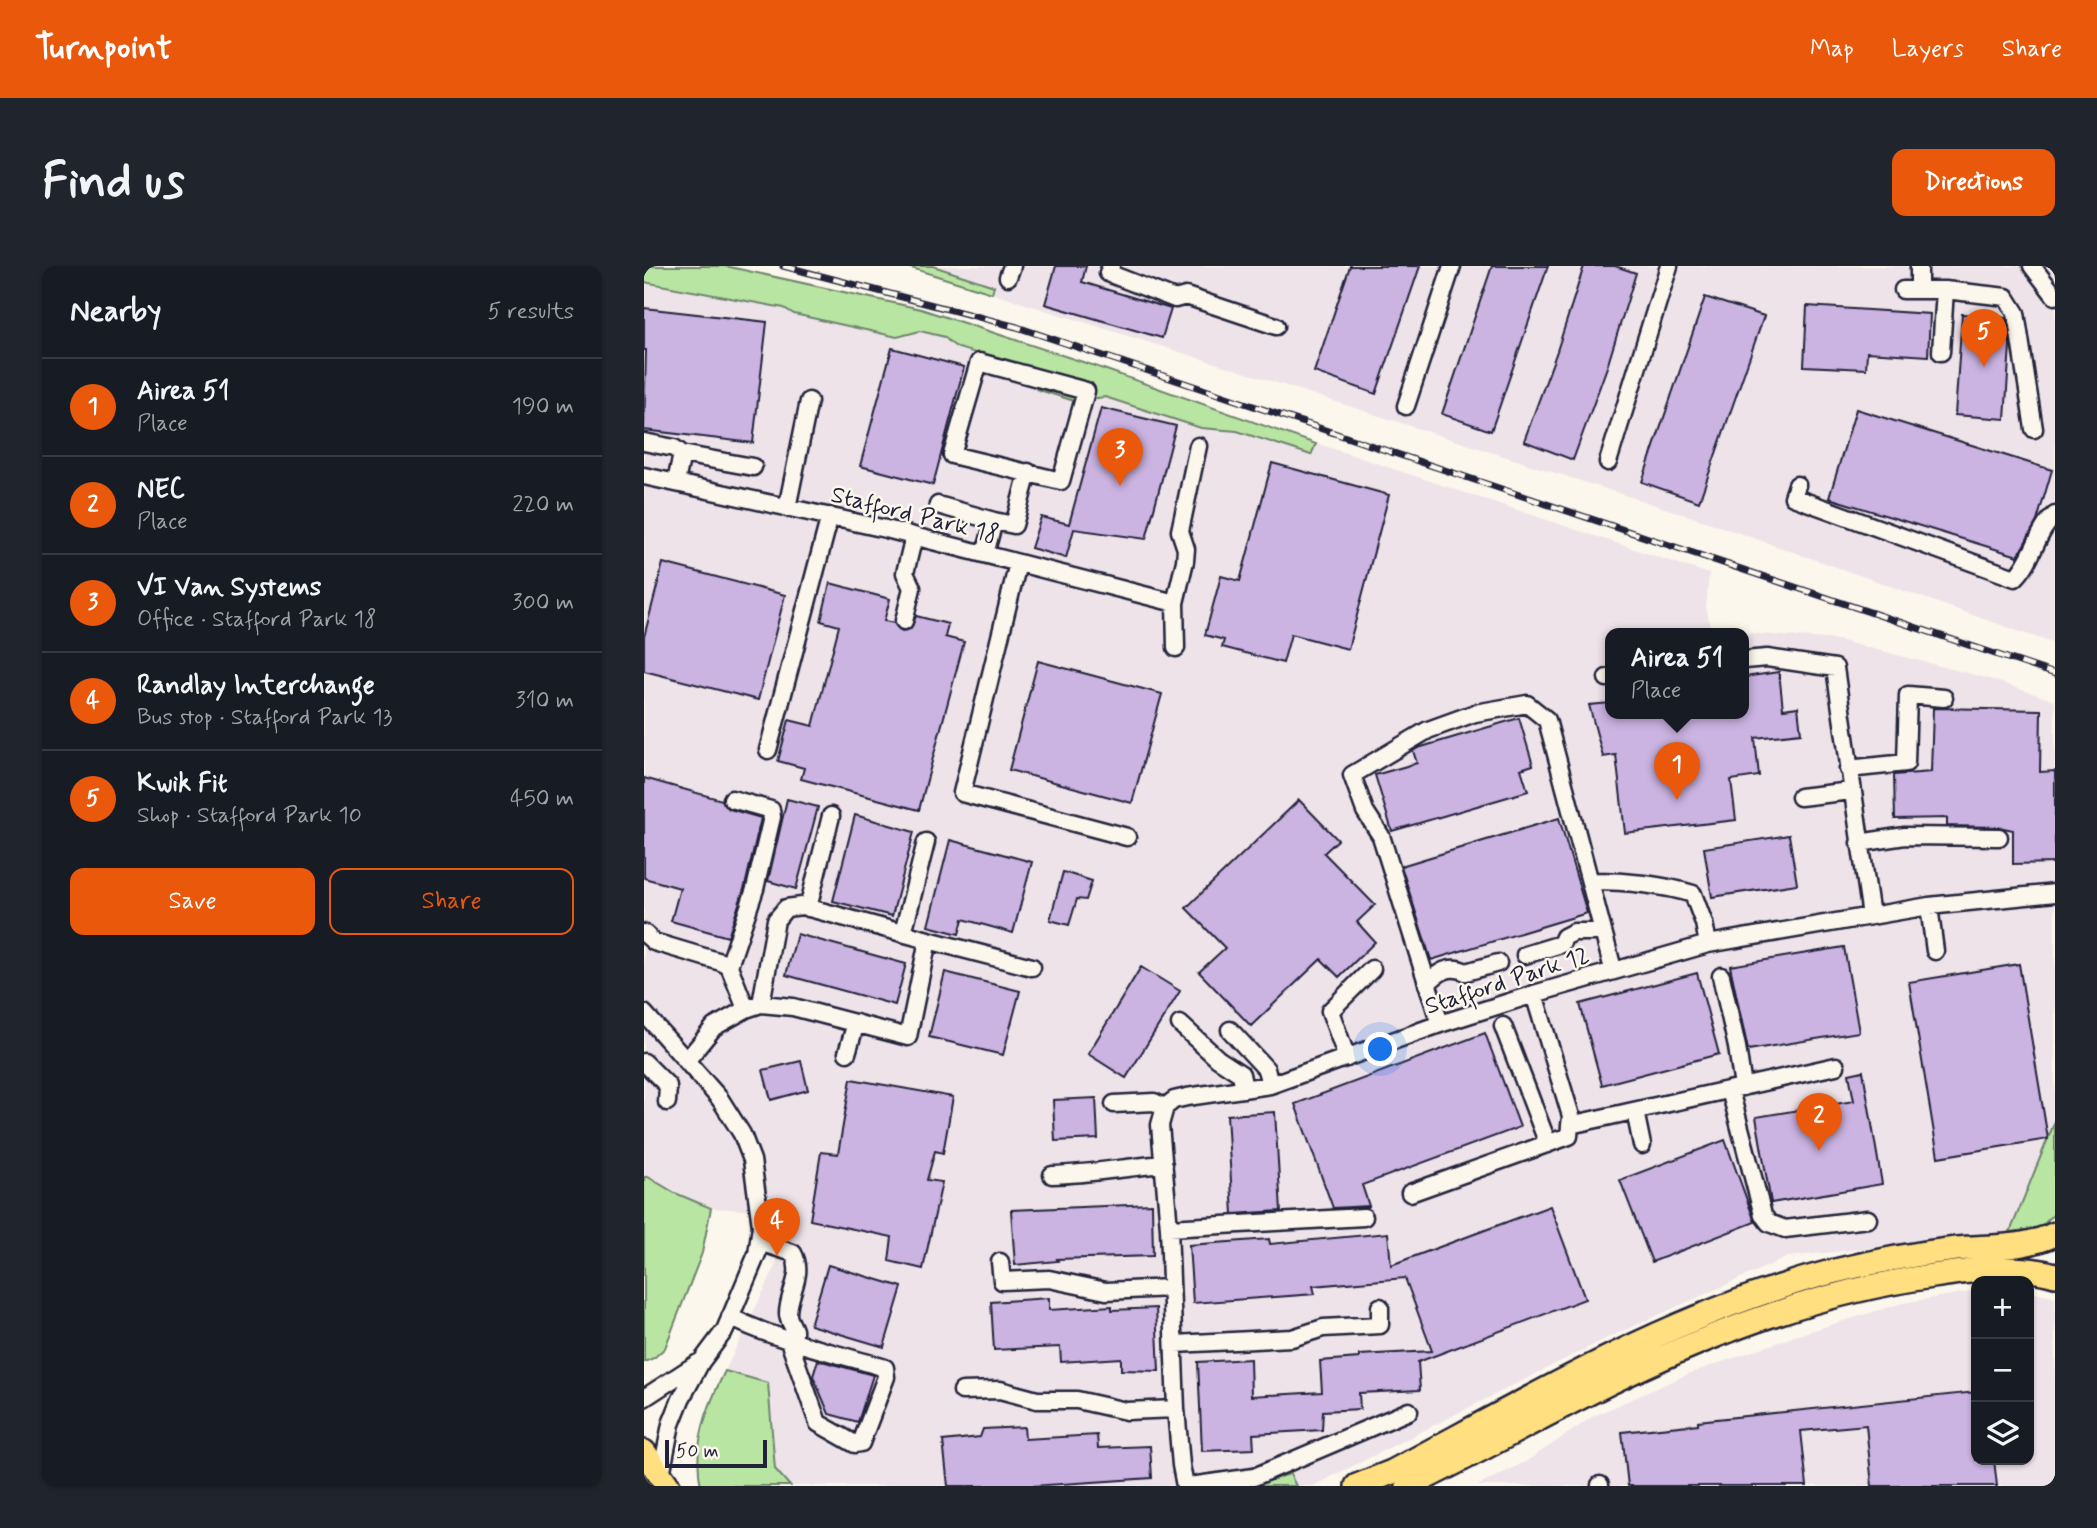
<!DOCTYPE html>
<meta charset="utf-8">
<style>
:root{--surface:#171b24;--page:#20242c;--text:#f1f3f6;--muted:#9ea1a6;--line:#363941;--accent:#ea580c}
body{margin:0;font-family:Mynerve,sans-serif;background:var(--page);color:var(--text)}
.controls{position:absolute;right:21px;bottom:21px;display:grid;overflow:hidden;border-radius:14px;box-shadow:0 2px 5px #0004}
.controls button{width:63px;height:63px;display:grid;place-items:center;padding:0;border:0;border-bottom:2px solid var(--line);background:var(--surface);color:var(--text);font:35px sans-serif}
.scale{position:absolute;left:21px;bottom:18px;width:102px;box-sizing:border-box;padding-left:7px;border:4px solid #22223b;border-top:0;font-size:19px;line-height:24px;white-space:nowrap;color:#22223b;-webkit-text-stroke:5px #fbf7ec;paint-order:stroke}
.you{position:absolute;left:737px;top:784px;width:24px;height:24px;margin:-18px;border:5px solid #fff;border-radius:50%;background:#1a73e8;box-shadow:0 0 0 10px #1a73e833}
.badge{display:grid;place-items:center;width:46px;height:46px;border-radius:50%;background:var(--accent);color:#fff;font-size:23px;font-weight:700}
.pin{position:absolute;translate:-50% -58px;filter:drop-shadow(0 2px 4px #0008)}
.pin::after{content:'';position:absolute;top:37px;width:24px;height:21px;background:inherit;clip-path:polygon(0 0,100% 0,50% 100%)}
.popup{position:absolute;left:961px;top:362px;width:144px;height:91px;box-sizing:border-box;display:grid;place-content:center;border-radius:14px;background:var(--surface);filter:drop-shadow(0 2px 5px #0005);font-size:23px;white-space:nowrap;color:var(--muted)}
.popup b{font-size:26px;color:var(--text)}
.popup::after{content:'';position:absolute;left:50%;top:100%;margin-left:-14px;border:14px solid transparent;border-top-color:var(--surface)}
.list{margin:0;padding:0;list-style:none}
h2{display:flex;justify-content:space-between;align-items:center;height:91px;margin:0;padding:0 28px;font-size:30px}
h2 small{font-size:23px;font-weight:400;color:var(--muted)}
.list li{display:grid;grid-template-columns:46px 1fr auto;gap:21px;align-items:center;box-sizing:border-box;height:98px;padding:0 28px;border-top:2px solid var(--line)}
.list b{display:block;font-size:26px;white-space:nowrap}
.list p{margin:0;font-size:23px;white-space:nowrap;color:var(--muted)}
.list em{font-size:23px;font-style:normal;color:var(--muted)}
.actions{display:flex;gap:14px;padding:21px 28px}
.actions a{flex:1;padding:16px 0;border:2px solid var(--accent);border-radius:14px;text-align:center;font-size:24px;color:var(--accent)}
.actions .main{background:var(--accent);color:#fff}
.icon{flex:none;width:38px;height:38px;fill:none;stroke:currentColor;stroke-width:2;stroke-linecap:round;stroke-linejoin:round}
.map{position:relative;flex:none;width:1411px;height:1220px;overflow:hidden;border-radius:14px}
header{display:flex;align-items:center;gap:42px;box-sizing:border-box;height:98px;padding:0 35px;background:var(--accent);color:#fff}
header strong{font-size:33px}
nav{display:flex;gap:38px;margin-inline-start:auto;font-size:24px}
.intro{display:flex;align-items:center;justify-content:space-between;box-sizing:border-box;height:168px;padding:0 42px}
h1{margin:0;font-size:49px}
.button{padding:18px 32px;border-radius:14px;background:var(--accent);color:#fff;font-size:24px;font-weight:700}
main{display:flex;gap:42px;padding:0 42px}
aside{flex:1;background:var(--surface);border-radius:14px;box-shadow:0 2px 5px #0004}
.map>svg:first-child{display:block}
.built{fill:#ede3e9;fill-rule:evenodd}
.green{fill:#b9e5a2;stroke:#6e846e;stroke-width:2}
.building{fill:#cbb3e2;stroke:#22223b;stroke-width:2}
.lines{fill:none;stroke-linecap:round;stroke-linejoin:round}
.minor-casing{stroke:#22223b;stroke-width:21}
.highway-casing{stroke:#22223b;stroke-width:28}
.minor{stroke:#fbf7ec;stroke-width:16}
.highway{stroke:#ffdf80;stroke-width:23}
.rail-casing{stroke:#22223b;stroke-width:7}
.rail{stroke:#fbf7ec;stroke-width:4.5;stroke-dasharray:13;stroke-linecap:butt}
.labels{text-anchor:middle;stroke-width:5;stroke-linejoin:round;paint-order:stroke}
.street-label{font-size:24px;fill:#22223b;stroke:#fbf7ec}
</style>
<header>
<strong>Turnpoint</strong>
<nav><a>Map</a><a>Layers</a><a>Share</a></nav>
</header>
<div class="intro"><h1>Find us</h1><a class="button">Directions</a></div>
<main>
<aside>
<h2>Nearby<small>5 results</small></h2>
<ul class="list">
<li><span class="badge">1</span><div><b>Airea 51</b><p>Place</p></div><em>190 m</em></li>
<li><span class="badge">2</span><div><b>NEC</b><p>Place</p></div><em>220 m</em></li>
<li><span class="badge">3</span><div><b>VI Van Systems</b><p>Office · Stafford Park 18</p></div><em>300 m</em></li>
<li><span class="badge">4</span><div><b>Randlay Interchange</b><p>Bus stop · Stafford Park 13</p></div><em>310 m</em></li>
<li><span class="badge">5</span><div><b>Kwik Fit</b><p>Shop · Stafford Park 10</p></div><em>450 m</em></li>
</ul>
<div class="actions"><a class="main">Save</a><a>Share</a></div>
</aside>
<div class="map">
<svg width="1411" height="1220" viewBox="0 0 1411 1220">
<rect width="100%" height="100%" fill="#fbf7ec"/>
<filter id="ink" filterUnits="userSpaceOnUse"><feTurbulence type="fractalNoise" baseFrequency=".0143" numOctaves="2"/><feDisplacementMap in="SourceGraphic" scale="14" xChannelSelector="R" yChannelSelector="G"/><feConvolveMatrix kernelMatrix="1 2 1 2 8 2 1 2 1" color-interpolation-filters="sRGB"/></filter>
<g filter="url(#ink)">
<path class="built" d="M0 0H81L543 134 1065 308 1062 341 1067 364 1194 374 1343 412 1411 435V855L1366 966 1144 991 965 1071 669 1220H652L646 1208 605 1220H146L131 1203 123 1117 81 1105 133 997 135 946 67 942 31 927 4 911H0ZM967 368H1100V448H967Z
M260 0H1411V378L1064 256 590 103Z
M1332 1025V1194H1385V1026L1405 1029 1411 1032V1220H833L883 1195 950 1150 1044 1108 1163 1066 1259 1037Z"/>
<path class="green" d="M0 0H81L277 43 451 100 672 178 667 189 593 165 557 162 461 131 430 135 392 123 393 116C376 107 359 97 341 90 326 84 311 85 301 71L276 65 253 71 150 48 140 42 0 16Z
M261 0H289L350 20 348 27Z
M1411 855V947L1396 962 1366 966Z
M0 911H4L31 927 67 942 58 987 21 1082 10 1092 0 1096Z
M81 1105 124 1117 131 1203 146 1220H57C48 1179 63 1141 81 1105Z
M646 1208 652 1220H605Z"/>
<path class="building" d="M412 0H442L438 16 527 43 518 72 401 38Z
M706 0H776L732 128 670 106Z
M848 0H904L847 165 798 148Z
M940 0H971L992 7 963 101 929 194 880 175 913 85Z
M1061 31 1120 50 1055 236 998 216Z
M1163 40 1286 48 1284 90 1223 86 1222 103 1160 100Z
M0 42 123 56 109 177 0 164 2 84H0Z
M1318 48 1362 52 1366 79 1361 153 1311 149Z
M248 82 320 101 289 219 216 200Z
M457 142 532 160 502 273 430 263 422 292 387 282 397 251 425 258Z
M1212 143 1408 204 1393 255 1374 290 1185 232Z
M628 197 745 229 704 383 647 368 639 397 578 381 580 374 561 369 577 310 596 315Z
M19 297 141 329 114 434 0 405V371Z
M186 317 246 333 240 355 250 357 257 365 267 363 272 350 304 358 301 371 320 376 275 544 157 513 160 502 134 495 145 454 169 460 195 360 177 355Z
M394 395 518 428 488 537 365 504Z
M1135 406 1139 443 1154 441 1157 467 1111 472 1115 510 1087 514 1092 554 981 567 972 489 959 491 945 439 967 437V448H1100V411Z
M1289 442 1397 444 1396 506 1411 505V597L1369 598V564L1355 561 1303 560V552L1251 553 1250 509 1287 506Z
M875 452 889 499 877 503 884 525 748 565 731 509 773 497 769 485 774 482Z
M0 512 78 534 85 543 117 552 101 620 84 671 27 655 36 622 0 612Z
M143 533 174 541 152 623 124 615Z
M655 534 694 574 680 587 731 639 713 656 731 676 695 711 677 693 607 760 555 706 581 682 542 642Z
M211 549 270 566 248 650 189 635Z
M915 552 943 647 787 694 757 600Z
M1145 569 1153 618 1068 631 1060 582Z
M306 574 388 596 369 667 319 653 315 668 284 660Z
M419 606 448 615 442 634 433 633 425 659 406 654Z
M153 668 262 698 251 739 142 709Z
M1200 681 1215 766 1104 784 1086 700Z
M1375 698 1404 873 1294 891 1265 716Z
M497 701 536 725 482 812 444 788Z
M301 706 376 725 359 789 285 771Z
M1053 707 1075 788 958 819 936 738Z
M841 767 876 861 718 919 725 940 689 942 651 838Z
M157 795 164 824 127 834 119 804Z
M1219 805 1238 918 1127 937 1112 851 1210 835 1205 808Z
M207 813 309 831 299 887 291 885 283 914 298 916 279 1003 245 995 248 971 166 954 177 886 194 888Z
M452 832 454 873 411 875 409 834Z
M631 846 637 945 589 948 583 849Z
M1081 874 1111 956 1008 996 976 914Z
M508 938 509 990 413 993 414 995 371 999 367 944Z
M906 940 941 1033 774 1096 776 1124 715 1127 716 1143 679 1145 678 1164 609 1168 610 1183 558 1185 554 1096 606 1093 607 1130 678 1126 676 1095 715 1092V1089L788 1085 761 1012 669 1020 671 1028 549 1037 545 979 625 973 626 978 744 967 747 999Z
M184 999 258 1021 240 1081 166 1059Z
M405 1032V1044L468 1040V1044L512 1042 515 1105 477 1104V1092L417 1096 416 1081 350 1084 347 1036Z
M174 1094 229 1109 214 1156 185 1148 169 1110Z
M1332 1126V1194H1350L1353 1220H1228L1222 1159 1157 1165 1163 1220H984L978 1166 1054 1158V1155Z
M380 1161 381 1173 453 1169 454 1182 506 1180 508 1212 388 1220H304L299 1175 336 1171 339 1163Z"/>
<g class="lines">
<defs>
<path id="minor" d="M467 0 464 7 531 33 542 30 632 60
M1388 0 1411 30
M364 11 368 0
M1259 24H1275V0
M1275 24H1301L1362 31 1372 47 1390 163
M1297 86 1301 24
M335 96 442 125 417 215 308 189Z
M762 140 808 0
M0 176 30 182 38 188 32 216
M38 188 109 201
M964 196 1025 0
M0 210 242 263 531 337
M1153 219 1149 231 1371 312C1389 295 1392 266 1411 249
M294 239 350 255
M143 242 165 135
M341 288 350 255 370 259 384 206
M374 297 318 527 483 571
M260 355 268 322 261 307 270 270
M532 382 531 337 541 295 542 283 536 265 554 180
M1100 394 1123 392 1191 402 1227 650
M963 412H967
M124 484 186 250
M1204 503 1262 497 1264 429 1300 432
M1156 531 1207 525
M1215 577 1261 570 1355 571
M946 615C981 615 1016 618 1049 628L1060 657 1064 678
M1285 640 1291 685
M164 642 187 550
M0 667 10 676 77 696 85 700 102 743
M259 667 282 576
M284 674 388 701
M881 689 917 678 920 671 930 666H958
M85 700 111 623 128 551 127 544 88 533
M1077 710 1093 781 1099 821
M783 718C794 706 806 698 822 706L854 697
M0 747 76 833 98 868 108 894 117 960 113 988 81 1064 57 1096 37 1133 27 1158 17 1209
M536 758 574 793 597 808 600 823
M796 758 737 570 721 545 708 509 784 464 831 447 883 438 903 454 969 703
M859 760 904 878
M586 764 622 803 626 819
M203 787 212 757
M703 792 686 745 728 703
M43 794 70 761 102 743 117 738 149 741 264 771 284 674 158 640 142 642 132 654 117 738
M0 796 24 820 23 836
M1086 824 1119 949 1125 957 1141 963 1224 953
M470 838 510 836 521 841 530 834 543 831 626 819 796 758 890 728 1064 678 1285 640 1411 627
M521 841 516 859 525 962 532 1143 537 1199 541 1220
M991 845 998 879
M926 859 1192 800
M408 909C446 908 483 901 520 898
M766 927 925 870 927 850 890 728
M525 962 720 951
M356 996 358 1015 405 1013 462 1025 527 1022
M86 1051C134 1075 189 1086 241 1102L242 1111 217 1177 211 1178 174 1157 147 1081C148 1076 151 1069 150 1064 148 1058 144 1054 144 1048 144 1026 161 1009 149 987L115 976
M531 1078 648 1072 679 1062 736 1059V1041
M318 1125 356 1124 393 1134H433L482 1145 532 1143
M0 1132 54 1097
M956 1219V1220
M546 1220 610 1211 765 1145"/>
<path id="highway" d="M0 1186 24 1220
M713 1220 748 1206C889 1131 1030 1047 1187 1006 1228 996 1270 988 1312 983 1345 980 1381 983 1411 968
M764 1220C836 1186 905 1145 977 1111 1077 1063 1180 1025 1289 1010 1328 1004 1373 998 1411 1009"/>
</defs>
<use href="#minor" class="minor-casing"/>
<use href="#highway" class="highway-casing"/>
<use href="#minor" class="minor"/>
<use href="#highway" class="highway"/>
<defs>
<path id="rail" d="M139 0 373 61 1411 408"/>
</defs>
<use href="#rail" class="rail-casing"/>
<use href="#rail" class="rail"/>
</g>
</g>
<g class="labels">
<g class="street-label">
<text transform="translate(271 248) rotate(14)" y="8">Stafford Park 18</text>
<text transform="translate(863 714) rotate(-18)" y="8">Stafford Park 12</text>
</g>
</g>
</svg>
<div class="controls">
<button>+</button>
<button>−</button>
<button><svg class="icon" aria-label="layers" viewBox="0 0 24 24"><path d="M12 4l9 5-9 5-9-5zM3 14l9 5 9-5"/></svg></button>
</div>
<div class="scale">50 m</div>
<div class="you"></div>
<div class="pin badge" style="left:1033px;top:534px">1</div>
<div class="popup"><b>Airea 51</b>Place</div>
<div class="pin badge" style="left:1175px;top:885px">2</div>
<div class="pin badge" style="left:476px;top:220px">3</div>
<div class="pin badge" style="left:133px;top:990px">4</div>
<div class="pin badge" style="left:1340px;top:101px">5</div>
</div>
</main>
